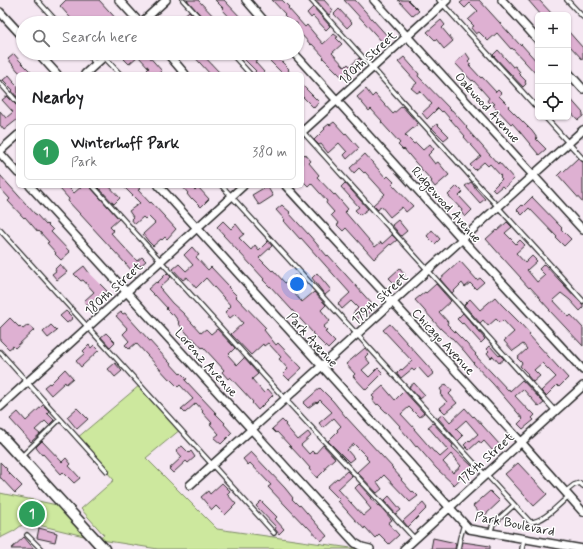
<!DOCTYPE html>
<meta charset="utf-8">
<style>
:root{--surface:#fff;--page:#f6f6f6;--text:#202124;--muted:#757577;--line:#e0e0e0;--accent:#d1495b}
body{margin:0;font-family:Mynerve,sans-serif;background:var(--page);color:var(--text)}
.controls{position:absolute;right:12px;top:12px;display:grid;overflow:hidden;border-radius:6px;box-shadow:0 1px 3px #0004}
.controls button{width:36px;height:36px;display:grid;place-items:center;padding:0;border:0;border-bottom:1px solid var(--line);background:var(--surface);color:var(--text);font:20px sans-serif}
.you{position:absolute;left:297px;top:284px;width:14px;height:14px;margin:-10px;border:3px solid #fff;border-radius:50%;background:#1a73e8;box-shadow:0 0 0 6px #1a73e833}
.badge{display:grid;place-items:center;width:26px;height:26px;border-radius:50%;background:var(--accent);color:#fff;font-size:13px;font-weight:700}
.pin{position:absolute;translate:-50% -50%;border:2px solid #fff;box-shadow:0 1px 4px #0006}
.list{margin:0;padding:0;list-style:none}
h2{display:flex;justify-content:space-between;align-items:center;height:52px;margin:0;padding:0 16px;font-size:17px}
h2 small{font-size:13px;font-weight:400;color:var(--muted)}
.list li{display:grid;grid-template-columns:26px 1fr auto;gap:12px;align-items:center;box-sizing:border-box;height:56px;margin:0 8px 8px;padding:0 8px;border:1px solid var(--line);border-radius:6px}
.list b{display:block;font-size:15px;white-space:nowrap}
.list p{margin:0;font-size:13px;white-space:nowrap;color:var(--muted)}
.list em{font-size:13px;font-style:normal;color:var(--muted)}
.icon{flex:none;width:22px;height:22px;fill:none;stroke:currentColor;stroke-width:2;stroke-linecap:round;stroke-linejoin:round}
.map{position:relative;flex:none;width:583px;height:549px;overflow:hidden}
.search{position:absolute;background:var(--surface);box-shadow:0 1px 3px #0004;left:16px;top:16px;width:288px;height:44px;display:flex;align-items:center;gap:10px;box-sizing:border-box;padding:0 14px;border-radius:22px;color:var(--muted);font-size:15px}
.panel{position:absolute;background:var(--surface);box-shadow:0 1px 3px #0004;left:16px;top:72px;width:288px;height:116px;border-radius:6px}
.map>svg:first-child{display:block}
.green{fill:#cde89e;stroke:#7c8a64}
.building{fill:#deb0d2;stroke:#2b2b2b;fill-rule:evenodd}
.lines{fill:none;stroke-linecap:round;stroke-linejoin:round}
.service-casing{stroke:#2b2b2b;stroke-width:6}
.minor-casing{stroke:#2b2b2b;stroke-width:10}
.secondary-casing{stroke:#2b2b2b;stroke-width:13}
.service{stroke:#fff;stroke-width:3.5}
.minor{stroke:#fff;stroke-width:7}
.secondary{stroke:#fff;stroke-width:10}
.labels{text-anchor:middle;stroke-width:3;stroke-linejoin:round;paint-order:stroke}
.street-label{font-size:13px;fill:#2b2b2b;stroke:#fff}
</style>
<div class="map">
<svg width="583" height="549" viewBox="0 0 583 549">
<rect width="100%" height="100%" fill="#f5e7f2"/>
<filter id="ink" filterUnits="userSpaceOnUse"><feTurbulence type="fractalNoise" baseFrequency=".025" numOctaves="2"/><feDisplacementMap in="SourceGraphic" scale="8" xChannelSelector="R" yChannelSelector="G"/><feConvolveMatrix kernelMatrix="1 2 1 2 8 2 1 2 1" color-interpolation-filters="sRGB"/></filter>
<g filter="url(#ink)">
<path class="green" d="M140 385 181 429 146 458 217 529 358 549H158L95 539 104 535 81 509 114 480 77 438Z
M0 493 57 505 84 536 26 522 14 531 0 538Z"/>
<path class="building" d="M66 0H99L120 23H75L60 6Z
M187 0H198L220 23H207L206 21Z
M215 0H224L246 23H235L222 9 223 8Z
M272 0H282L289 7 288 8 305 27 307 25 323 44 334 34 338 37 336 38 342 44 332 53 345 67 348 64 350 66 359 58 363 62 344 79 323 58 324 57 312 44 311 45 300 33H301L297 29V23H292L284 15 285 14Z
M316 0H324L333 10 329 15Z
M344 0H355L390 39 384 44Z
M398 0H408L419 11 413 16Z
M464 0H479L520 45 521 44 538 63V76L512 48 511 49 497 33 488 41 479 32 476 34 471 28 474 26 468 20 478 11 470 3 465 8 460 3Z
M528 0H539L553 15H541Z
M313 7 330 26 326 30 313 16 311 18 307 13Z
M339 9 352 23 347 28 334 14Z
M189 11 200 23H189L183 16Z
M441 20 445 25 442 28 453 41 444 49 436 39 435 40 427 32Z
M568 31 583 48V60L568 44Z
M498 50 513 67 515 66 520 72 518 73 526 81 525 82 526 84 523 87 493 55Z
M130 53H146L162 71 159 74H151L147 70 149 68 138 56 129 64 124 59Z
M191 53H201L221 74H210Z
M244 53H248L257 61 255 62 264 72 262 74H253L256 71 241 56Z
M264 53H273L289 69 288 70 291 74H283L269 60 270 59Z
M466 53 470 59 468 61 471 64 469 65 481 78 482 77 496 92 498 90 501 93 499 96 509 106 508 107 532 131 537 138 536 139 546 149 539 155 520 132 512 123 511 124 493 105 495 104 492 101 490 104 487 101 489 98 473 80 472 81 455 63Z
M14 54 20 61 33 74H22L18 71 8 59Z
M404 57 419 74 418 76 451 110H452L467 127 466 128 498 164 499 162 514 179 504 188 502 186 495 192 492 189 502 179 500 177 501 176 490 164 488 166 484 162 475 170 470 165 481 156 464 137 465 136 443 111 442 112 438 108 427 119 422 113 432 104 420 91 417 93 411 88 417 83 398 62Z
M9 75 14 81 13 82 17 86H18V96L17 97 12 91 13 90 3 80Z
M302 85 319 102 314 108 302 96Z
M366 89 372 97 375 94 393 114 402 106 418 124 405 135 414 144 416 143 423 150 430 144 434 149 428 155 435 164 438 162 449 175 435 187 431 182 432 181 415 162 404 149 403 150 398 145 400 143 381 122 382 121 371 109 369 111 357 97Z
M7 96 16 105 18 106V119L4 130 0 125V111L6 118 13 112 2 100Z
M568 96 583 113V116L578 120 568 109Z
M334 122 345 134 346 133 359 148 347 159 344 155 347 152 339 143 328 153 321 144 319 145 314 140 325 129 324 128 329 124 330 125Z
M437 124 449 136 444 140 432 128Z
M305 154 311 161 309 163 319 175 317 177 334 195 335 194 348 209 345 212 375 247 381 242 382 244 392 235 397 240 391 245 390 244 374 259 346 228 343 231 337 225 339 224 331 215 334 212 326 203 327 201 311 183 308 186 302 180V157Z
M365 154 386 178 388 176 394 182 392 184 413 206 406 212 402 207 390 217 381 206 378 210 373 205 385 194 365 172 364 173 359 168 354 173 350 168Z
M578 158 583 162V203L558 175 562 171 563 172Z
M0 175 35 214H36L46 225 47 224 53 230 51 232 70 252 61 260 55 254 56 253 47 243 49 242 39 231 38 232 25 217 24 218 8 201 10 199 0 188Z
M471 182 475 187V188L485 199 480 203 465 186Z
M345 183 368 209 360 215 355 210 359 207 341 187Z
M63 186H67L74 193 82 186H90L91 188 119 219 110 227 114 231 111 233 137 261 142 257 146 261 140 266 139 265 132 271 125 263 68 201 69 199 60 189Z
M97 186H109L120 198 114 204Z
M123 186H137L140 189 138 190 150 203 151 202 176 229 167 239 165 237 162 240 161 239 153 246 148 241 143 234 155 223 148 216 145 219 143 217 135 224 131 219 133 217 129 211 140 203Z
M182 186H192L195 190 198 187 209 199 201 207 192 198 191 199 187 194 188 193Z
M267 186 273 196 259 205 252 195Z
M457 186 463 192 459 196 472 210 465 217 461 212 462 210 448 195Z
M532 197 562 228 561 229 571 239 564 246 556 238 557 237 529 208 522 215 517 210 522 205 523 206Z
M282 205 284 207 290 212 289 213 298 223 310 236 327 256 328 255 373 305 371 306 374 309 367 315 364 312 358 319 353 313 358 308 351 301 342 309 338 304 350 293 301 238 300 239 284 221 285 220 276 210Z
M398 220 407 231 401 236 392 225Z
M223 221 231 229 236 224 244 234 239 238 251 250 255 245 259 250 268 241 272 246 259 258 272 271 273 270 285 283 295 275 298 279 289 288 302 302 314 292 326 305 321 310 330 321 323 327 327 331 325 332 335 342 328 349 312 333H313L270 286V287L263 280 264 279 253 267 223 235H224L217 227Z
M507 222 512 227 505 233 516 244 520 240 525 245 516 253 525 263 532 256 537 261 527 270 537 282 545 275 539 269 544 264 581 303 583 304V308L580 311 570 300 561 293 553 300 569 317 571 315 583 328V346L549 310H550L540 299H541L530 287 529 288 520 278H521L502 257 486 239 496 230 497 231Z
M432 230 440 239 435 244 427 236Z
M192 247 199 255 196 257 208 270 211 267 229 286 228 287 237 296 236 297 266 328 264 330 276 345 278 343 302 368 289 380 283 374 288 369 279 359 281 357 268 343 264 346 263 344 251 355 231 334 243 323 235 314 230 318 225 312 231 306 206 278 196 288 187 277 183 280 173 269 179 264 186 271 193 265 184 255Z
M460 261 477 280 480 278 484 282 476 289 470 283 465 287 462 283 452 293 440 279Z
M60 264 67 272 57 280 52 274 56 271 55 269Z
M84 266 90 274 107 291 98 300 96 299 88 306 84 301 94 292 83 280 81 281 74 274Z
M400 268 405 275 395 284 389 278Z
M167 273 171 277 160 287 162 289 161 290 172 303 183 313 201 333 206 329 211 334 217 329 235 348 228 355 237 365 244 358 258 374 252 379 264 393 268 389 273 395 258 410 252 403 253 402 230 377 228 379 222 372 224 370 216 361 203 347 202 348 193 338 192 339 178 323 179 322 173 314 172 315 166 309 167 308 155 295V296L148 289 156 282 157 283Z
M317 273 331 290 325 295 312 278Z
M436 284 451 301 439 312 448 322 447 324 466 343 476 354 475 355 508 390 509 389 510 391 522 380 544 403 539 407 523 389 515 396 530 412 531 411 535 415 532 418 534 420 523 429 518 424 523 419 493 384 473 363H474L465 352 452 338H451L441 329 415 300 425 292 426 293Z
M495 297 501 304 521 324 530 334 529 335 568 378 559 387 557 385 546 396 541 391 556 377 542 363 534 370 540 376 533 382 527 375 528 374 520 366 522 363 517 358 527 349 523 344 513 351 504 341 514 332 503 320 500 323 496 319 488 326 483 320 480 323 464 305 470 299 480 310Z
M66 311 73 318 67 323 60 316Z
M121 312 123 314 125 313 129 318 158 350 180 374 181 373 187 379 185 380 216 413H215L225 423 224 424 232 433 221 444 214 438 219 434 210 424 212 423 202 412 203 411 196 403 185 413 181 409 193 399 180 385 178 387 170 379H169L136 343 129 349 125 345 129 341 123 334 128 329 116 316Z
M463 313 485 339 481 343 463 323 462 324 457 319Z
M10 318 19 327 20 326 23 329 28 325 34 330 15 348 13 346 9 349 0 340V328Z
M390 324 434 373 428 378 418 367 414 371 412 369 401 378 397 373 401 369 402 370 412 361 383 330Z
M51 325 57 331 48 338 43 332Z
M106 333 115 342 110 347 101 337Z
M89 345 91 348 94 345 99 350 81 367 76 361 85 353 83 351Z
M490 346 499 356 500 355 504 359 499 363 493 356 491 358 487 353 489 351 487 349Z
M365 348 369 353 365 357 370 363 362 370 369 377 378 368 383 373 366 390 353 376 355 374 346 364Z
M115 363 122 371 115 377 108 369Z
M65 369 73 378 66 384 65 382 51 395 44 387 49 383 50 384Z
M414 383 425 395 420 399 409 387Z
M446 384 452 391 449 394 457 403 445 413 440 408 447 402 440 394 442 392 440 389Z
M383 386 395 400 404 391 424 413 419 417 409 407 401 414 415 429H414L434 452H435L440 457 448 450 428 427 433 423 453 445 452 447 473 467 454 485 436 468 417 446 416 447 408 437 399 427 400 426 387 412H386L378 404 377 405 373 400 374 398 372 396ZM451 454 461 466 453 473 443 462Z
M320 388 333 401 345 416 393 468H392L402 479 401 480 412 492 413 491 418 496 410 502 384 475 377 482 382 489 377 493 357 472 369 461 366 458 367 457 354 444 347 450 354 458 349 462 328 441 338 431 337 430 341 426 334 418 323 428 319 423 332 412 320 400 317 403 316 402 308 408 303 403Z
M43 405 49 411 47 413 54 420 49 425 45 421 35 430 40 434 31 442 10 419 18 412 26 421Z
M77 408 88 419 77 429 67 417Z
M465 408 473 417 474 416 500 445 493 451 484 441 481 444 479 441 469 450 464 445 469 440 470 441 478 434 466 420 456 429 463 436 458 441 438 418 443 414 450 422Z
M282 420 286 424 285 425 298 440 308 432 311 436 301 445 309 454 312 451 315 454 323 445 335 458 325 467 326 469 317 478 309 469 310 468 303 460 277 432 276 433 272 429Z
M42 441 62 462 66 458 71 464 69 466 80 478 74 483 63 472 61 474 43 454 42 455 37 449 36 447Z
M182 446 189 453 191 451 195 457 188 463 186 461 173 473 169 469 182 457 176 450Z
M251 452 285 488 293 498 292 499 299 506 300 505 327 536 321 541 307 526 306 527 268 487 271 485 250 463 248 465 243 459Z
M0 462 7 469 6 470 22 486 15 493 1 478H0Z
M518 463 547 494 534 506 505 474Z
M347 471 352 476 338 489 363 516 371 509 366 503 367 502 355 488 359 484 372 498H371L378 506 379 505 392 520 388 523 399 535 389 544 379 534 375 538 365 527 364 529 357 521H356L338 501 340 500 327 487 337 478 338 479Z
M222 483 230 491 227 494 236 504 225 515 216 506 212 510 201 497 208 491 210 494Z
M490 491 500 501 483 517 473 506Z
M389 496 401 510 396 514 384 501Z
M261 501 277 517 275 519 284 529 279 534 275 529 276 527 256 506Z
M423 503 427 508 408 527 403 521Z
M39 528 57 533 55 542 37 538Z
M24 537 34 549H11Z
M433 538 456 543 455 549H431Z
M463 542 490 546V549H461Z"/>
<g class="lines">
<defs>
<path id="service" d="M37 0 58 23
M183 0 204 23
M311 0 583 301
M439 0 538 109
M567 0 583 17
M86 53 96 64
M231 53 250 74
M104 57 120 74
M0 83 18 103
M545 117 583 159
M303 132 555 411
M93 186 285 399 415 539
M222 186 485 475
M0 230 274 533
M0 352 107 471
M21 457 60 419
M486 474 530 522C544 522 558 505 569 496
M565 492 574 485 580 483 583 486
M490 533 493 524 514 505
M27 535 41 549
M458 549 460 538 464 524
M522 549 524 538"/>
<path id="minor" d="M119 0 140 23
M246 0 266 23
M374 0 583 230
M502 0 538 40
M0 12 23 37
M141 23 166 0
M38 53 57 74
M167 53 185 74
M294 53 462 239 583 370
M568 72 583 89
M85 74 108 53
M302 132 447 0
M0 151 18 135
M0 153 18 173
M30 186 355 543 362 547 370 549
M159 186 469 529 583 549
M286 186 521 442 583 512
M0 407 243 186
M190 485 583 130
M404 549 583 386"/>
<path id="secondary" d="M0 435 104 549"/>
</defs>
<use href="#service" class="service-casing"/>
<use href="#minor" class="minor-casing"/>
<use href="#secondary" class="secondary-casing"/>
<use href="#service" class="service"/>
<use href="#minor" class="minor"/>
<use href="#secondary" class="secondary"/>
</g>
</g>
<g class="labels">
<g class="street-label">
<text transform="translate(367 57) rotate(-42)" y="5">180th Street</text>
<text transform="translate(488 107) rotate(48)" y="5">Oakwood Avenue</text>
<text transform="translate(447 204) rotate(48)" y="5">Ridgewood Avenue</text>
<text transform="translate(113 288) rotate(-42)" y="5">180th Street</text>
<text transform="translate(379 298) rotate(-42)" y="5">179th Street</text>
<text transform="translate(313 339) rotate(48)" y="5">Park Avenue</text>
<text transform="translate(444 341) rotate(47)" y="5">Chicago Avenue</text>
<text transform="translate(207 362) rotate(48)" y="5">Lorenz Avenue</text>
<text transform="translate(485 458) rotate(-42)" y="5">178th Street</text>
<text transform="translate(515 523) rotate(11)" y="5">Park Boulevard</text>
</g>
</g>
</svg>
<div class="controls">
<button>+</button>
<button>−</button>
<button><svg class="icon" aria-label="locate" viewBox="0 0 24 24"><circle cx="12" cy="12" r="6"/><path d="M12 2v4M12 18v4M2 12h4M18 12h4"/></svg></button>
</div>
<div class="you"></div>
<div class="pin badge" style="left:32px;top:514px;background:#2e9e5b">1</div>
<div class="search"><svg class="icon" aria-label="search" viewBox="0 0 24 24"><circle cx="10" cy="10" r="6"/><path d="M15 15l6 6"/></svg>Search here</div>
<section class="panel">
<h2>Nearby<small></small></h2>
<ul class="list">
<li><span class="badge" style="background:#2e9e5b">1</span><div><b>Winterhoff Park</b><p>Park</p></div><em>380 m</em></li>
</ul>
</section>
</div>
